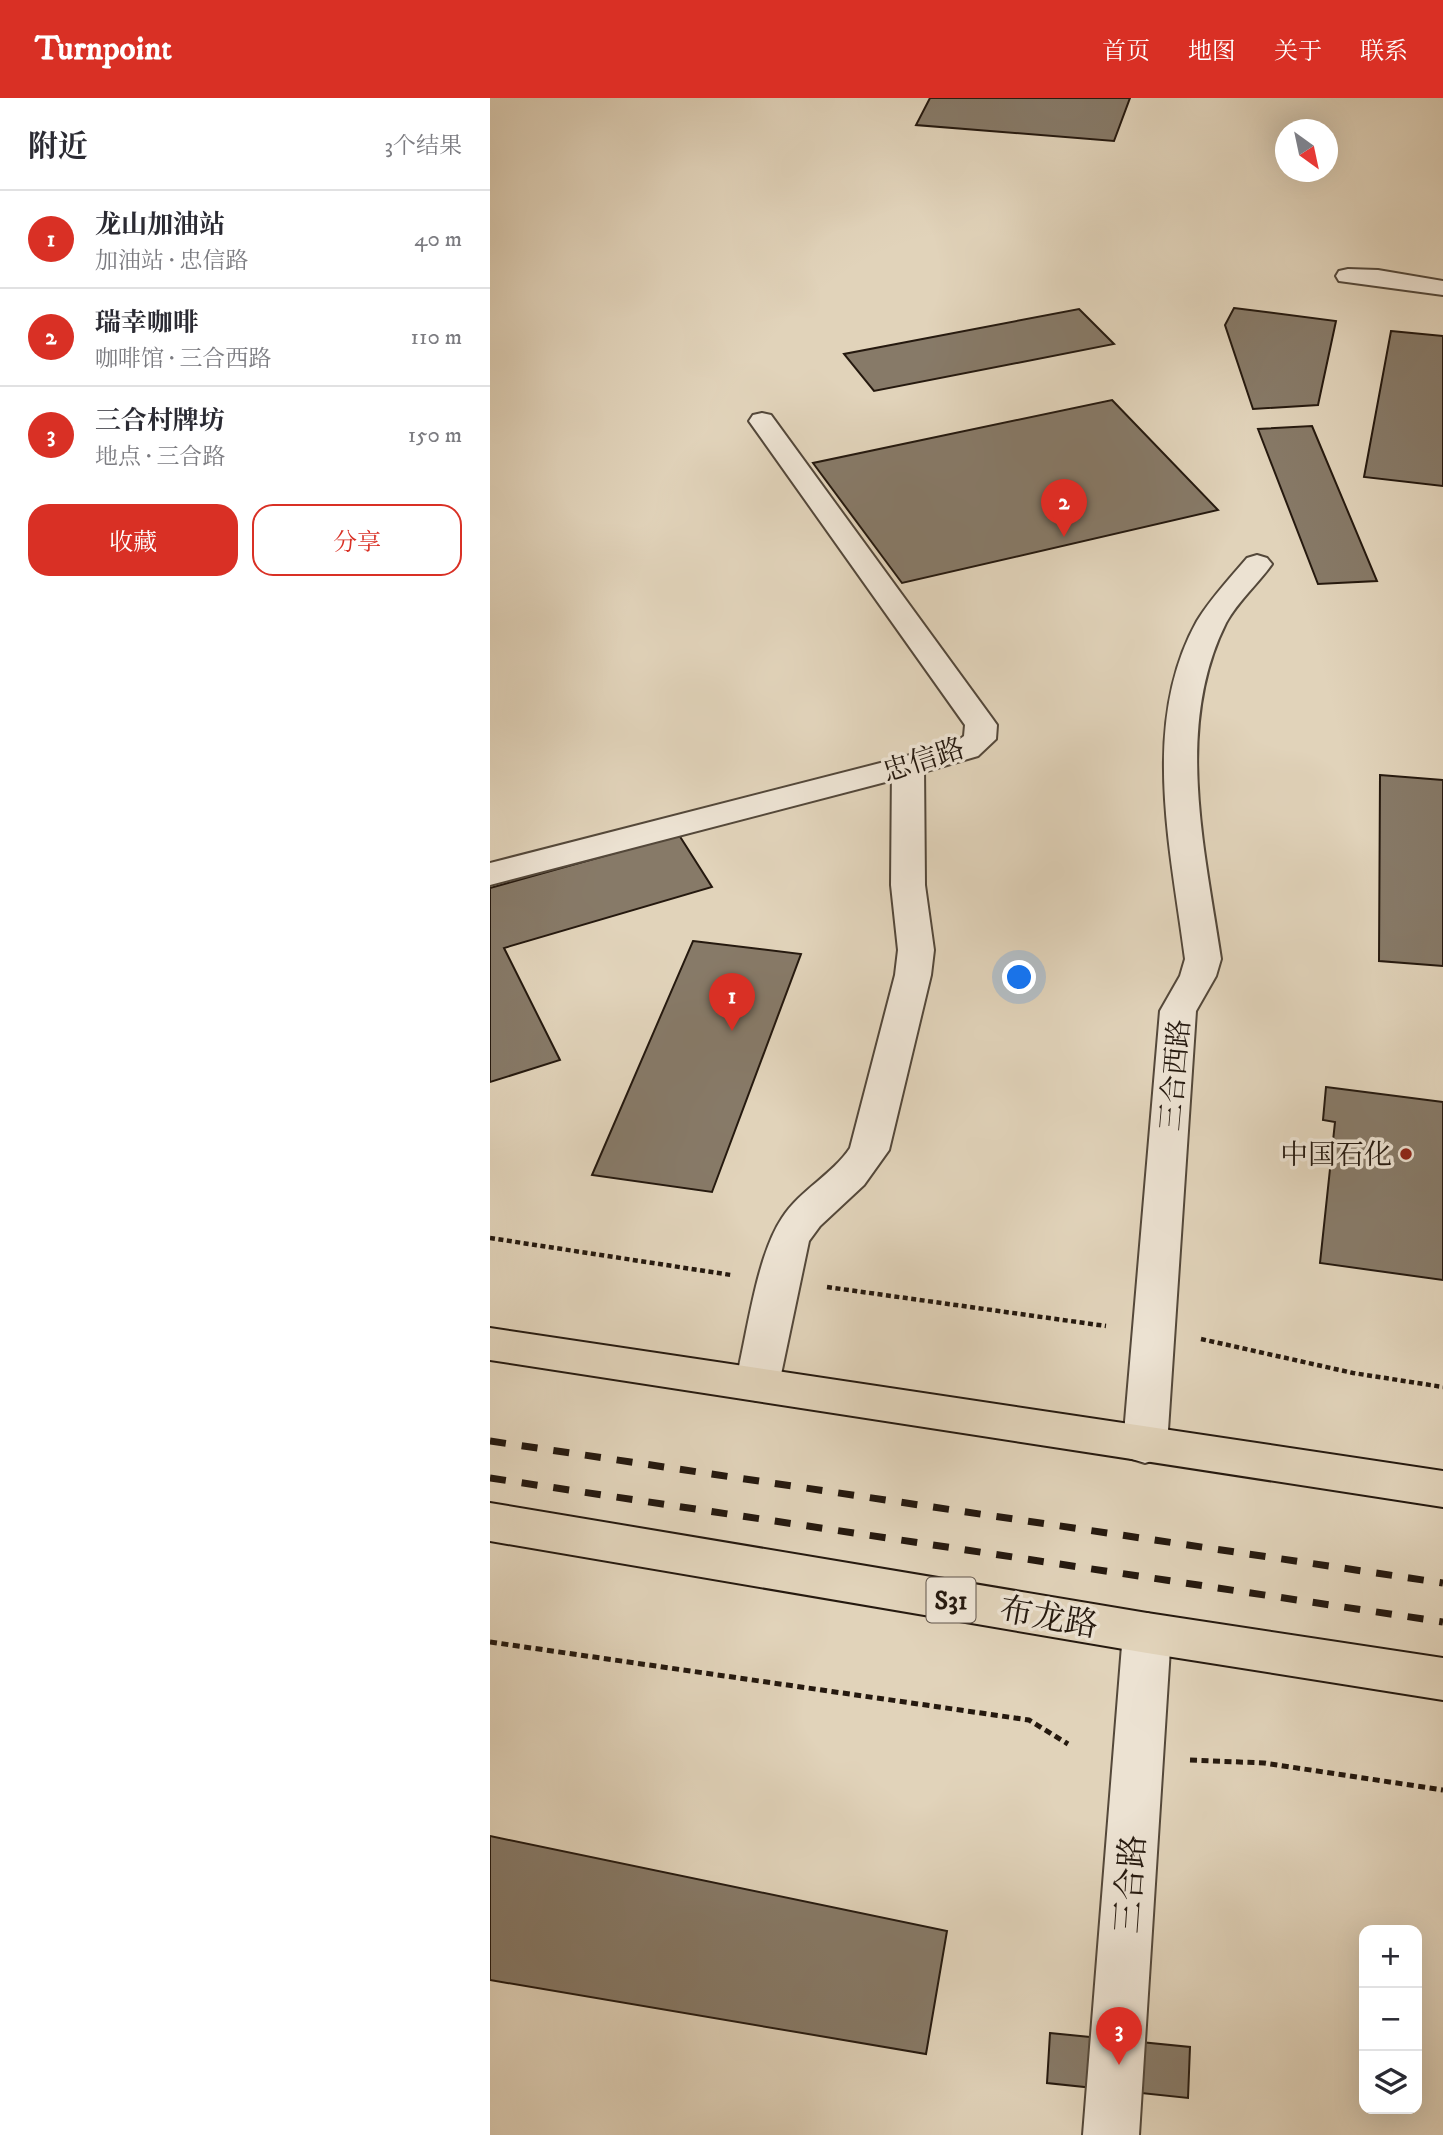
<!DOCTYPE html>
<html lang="zh">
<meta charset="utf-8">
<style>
:root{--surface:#fff;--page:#f2f2f3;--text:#2b2b33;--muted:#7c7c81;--line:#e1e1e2;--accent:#d93025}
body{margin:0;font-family:"IM FELL DW Pica","Noto Serif SC",serif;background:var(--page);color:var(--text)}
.controls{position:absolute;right:21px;bottom:21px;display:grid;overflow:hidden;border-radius:14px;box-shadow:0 7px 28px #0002}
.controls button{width:63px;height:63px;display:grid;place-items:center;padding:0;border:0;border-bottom:2px solid var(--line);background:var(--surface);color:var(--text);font:35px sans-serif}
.compass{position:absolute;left:785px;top:21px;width:63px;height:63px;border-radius:50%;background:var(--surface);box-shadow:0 7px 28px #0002;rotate:147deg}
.you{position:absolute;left:530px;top:880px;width:24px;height:24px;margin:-18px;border:5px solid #fff;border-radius:50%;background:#1a73e8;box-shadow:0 0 0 10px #1a73e833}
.badge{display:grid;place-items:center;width:46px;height:46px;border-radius:50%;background:var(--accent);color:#fff;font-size:23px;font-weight:700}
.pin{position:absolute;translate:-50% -58px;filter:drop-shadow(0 2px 4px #0008)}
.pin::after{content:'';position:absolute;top:37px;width:24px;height:21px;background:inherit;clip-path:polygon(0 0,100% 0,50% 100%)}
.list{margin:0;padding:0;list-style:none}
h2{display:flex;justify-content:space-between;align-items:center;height:91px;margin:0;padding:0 28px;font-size:30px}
h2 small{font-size:23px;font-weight:400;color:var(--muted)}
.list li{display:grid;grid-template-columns:46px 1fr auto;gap:21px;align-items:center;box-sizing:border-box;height:98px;padding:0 28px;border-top:2px solid var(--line)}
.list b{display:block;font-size:26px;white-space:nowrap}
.list p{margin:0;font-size:23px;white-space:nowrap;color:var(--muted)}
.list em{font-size:23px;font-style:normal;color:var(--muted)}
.actions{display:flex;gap:14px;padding:21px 28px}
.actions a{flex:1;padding:16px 0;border:2px solid var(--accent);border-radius:21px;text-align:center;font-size:24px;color:var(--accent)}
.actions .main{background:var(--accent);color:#fff}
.icon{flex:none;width:38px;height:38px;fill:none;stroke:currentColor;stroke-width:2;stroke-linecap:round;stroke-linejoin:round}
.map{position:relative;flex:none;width:953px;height:2037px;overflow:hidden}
header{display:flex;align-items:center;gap:42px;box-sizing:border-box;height:98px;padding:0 35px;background:var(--accent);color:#fff}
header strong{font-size:33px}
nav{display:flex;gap:38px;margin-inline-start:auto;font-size:24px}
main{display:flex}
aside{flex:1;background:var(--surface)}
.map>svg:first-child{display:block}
.building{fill:#877a68;stroke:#25190f;stroke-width:2}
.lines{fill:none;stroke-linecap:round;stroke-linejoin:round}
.minor-casing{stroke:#54483a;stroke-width:4}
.tertiary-casing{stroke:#54483a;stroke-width:4}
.primary-casing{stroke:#25190f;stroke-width:4}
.path-far1{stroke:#25190f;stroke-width:4.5;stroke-dasharray:5 3.5;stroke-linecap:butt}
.path{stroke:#25190f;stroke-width:5;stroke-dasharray:7 4.5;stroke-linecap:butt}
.minor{fill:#ece2d2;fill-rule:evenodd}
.tertiary{fill:#ece2d2;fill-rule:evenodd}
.primary{fill:#e1d3ba;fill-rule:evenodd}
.rail{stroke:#25190f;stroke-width:7;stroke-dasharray:16 16;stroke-linecap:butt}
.poi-dot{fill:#8f2418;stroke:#ece2d2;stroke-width:2.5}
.labels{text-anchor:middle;stroke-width:7;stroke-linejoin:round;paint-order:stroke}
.shield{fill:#ece2d2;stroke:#61554a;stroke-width:2}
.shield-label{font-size:26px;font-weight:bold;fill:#25190f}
.street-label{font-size:28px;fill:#25190f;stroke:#ece2d2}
.poi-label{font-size:28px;fill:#25190f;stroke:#ece2d2;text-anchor:end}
.near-street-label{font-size:33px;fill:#25190f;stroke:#ece2d2}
</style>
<header>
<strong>Turnpoint</strong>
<nav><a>首页</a><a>地图</a><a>关于</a><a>联系</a></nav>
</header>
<main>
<aside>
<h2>附近<small>3个结果</small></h2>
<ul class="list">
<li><span class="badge">1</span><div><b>龙山加油站</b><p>加油站 · 忠信路</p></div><em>40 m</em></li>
<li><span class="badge">2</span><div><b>瑞幸咖啡</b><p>咖啡馆 · 三合西路</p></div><em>110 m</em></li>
<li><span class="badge">3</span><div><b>三合村牌坊</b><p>地点 · 三合路</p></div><em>150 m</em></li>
</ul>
<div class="actions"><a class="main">收藏</a><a>分享</a></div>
</aside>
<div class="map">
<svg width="953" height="2037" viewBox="0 0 953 2037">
<rect width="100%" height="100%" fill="#e1d3ba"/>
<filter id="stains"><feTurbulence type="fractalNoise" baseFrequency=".00286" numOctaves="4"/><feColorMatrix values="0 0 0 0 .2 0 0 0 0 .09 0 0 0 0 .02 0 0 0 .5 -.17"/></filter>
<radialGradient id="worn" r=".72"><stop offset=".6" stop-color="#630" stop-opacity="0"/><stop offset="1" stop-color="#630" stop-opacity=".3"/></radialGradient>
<path class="building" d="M440 0H640L624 43 426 27Z
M744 210 846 223 828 307 763 311 735 227Z
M589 211 624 246 384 293 354 256Z
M901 233 953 238V388L874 379Z
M622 302 728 412 412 485 323 365Z
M822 328 887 483 828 486 768 331Z
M890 677 953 682V868L889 863Z
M189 737 222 789 14 850 70 962 0 984V790Z
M203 843 311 856 222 1094 102 1077Z
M836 989 953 1004V1182L830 1165 845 1024 833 1022Z
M0 1738 457 1833 436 1956 0 1882Z
M560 1935 700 1949 698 2000 557 1985Z"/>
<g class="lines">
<defs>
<path id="minor" d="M418 658 430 661 434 668 435 787 444 852 441 877 399 1052 374 1087 330 1128 319 1143 289 1286 282 1298 267 1303 252 1298 245 1286C257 1238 266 1159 292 1120 310 1092 342 1077 360 1050L405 877 408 852 401 787 402 668 406 661Z
M657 1515 674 1521 681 1535 649 2037H593L633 1535 640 1521Z"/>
<path id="tertiary" d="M858 171 888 172 953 183V197L849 183 846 178 849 173Z
M272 315 281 317 502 620 507 627 506 641 488 658 430 675 0 787V765L406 661 466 644 474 638 475 627 259 323 263 317Z
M767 457 777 460 782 466C768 486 748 503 736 525 684 629 715 752 731 861L726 878 706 913 677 1347 671 1360 655 1365 639 1360 633 1347 670 913 690 878 695 861C681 752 650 625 707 523 721 500 740 480 757 460Z"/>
<path id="primary" d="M0 1230 953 1373V1409L0 1262Z
M0 1405 657 1515 953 1560V1602L657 1555 0 1443Z"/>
</defs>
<use href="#minor" class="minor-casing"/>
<use href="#tertiary" class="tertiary-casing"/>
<use href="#primary" class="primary-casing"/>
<path class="path-far1" d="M0 1140 241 1177
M337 1189 616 1228
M711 1241 863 1275 953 1289"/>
<path class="path" d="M0 1544 539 1622 578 1646
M700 1662 774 1665 953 1692"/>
<use href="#minor" class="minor"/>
<use href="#tertiary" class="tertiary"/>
<use href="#primary" class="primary"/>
<path class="rail" d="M0 1343 953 1485
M0 1380 953 1524"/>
</g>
<circle class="poi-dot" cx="916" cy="1056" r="7"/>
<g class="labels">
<rect class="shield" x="436.5" y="1479.5" width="49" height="45" rx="5"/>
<g class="shield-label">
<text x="461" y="1511">S31</text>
</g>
<g class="street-label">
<text transform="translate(433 661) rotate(-18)" y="10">忠信路</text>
<text transform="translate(684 977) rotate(-85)" y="10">三合西路</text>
</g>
<g class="poi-label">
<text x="902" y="1066">中国石化</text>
</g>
<g class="near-street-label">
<text transform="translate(559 1518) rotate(10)" y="12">布龙路</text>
<text transform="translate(639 1786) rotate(-86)" y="12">三合路</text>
</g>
</g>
<rect width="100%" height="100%" filter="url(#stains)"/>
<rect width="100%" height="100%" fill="url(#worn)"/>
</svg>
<div class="controls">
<button>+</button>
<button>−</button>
<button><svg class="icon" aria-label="layers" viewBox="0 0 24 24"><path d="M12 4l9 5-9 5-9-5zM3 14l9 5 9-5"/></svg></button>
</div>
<svg class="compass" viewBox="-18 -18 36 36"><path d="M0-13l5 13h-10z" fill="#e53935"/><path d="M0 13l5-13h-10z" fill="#7c7c81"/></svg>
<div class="you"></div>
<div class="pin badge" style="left:242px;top:933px">1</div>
<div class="pin badge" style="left:574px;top:439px">2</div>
<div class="pin badge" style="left:629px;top:1967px">3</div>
</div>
</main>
